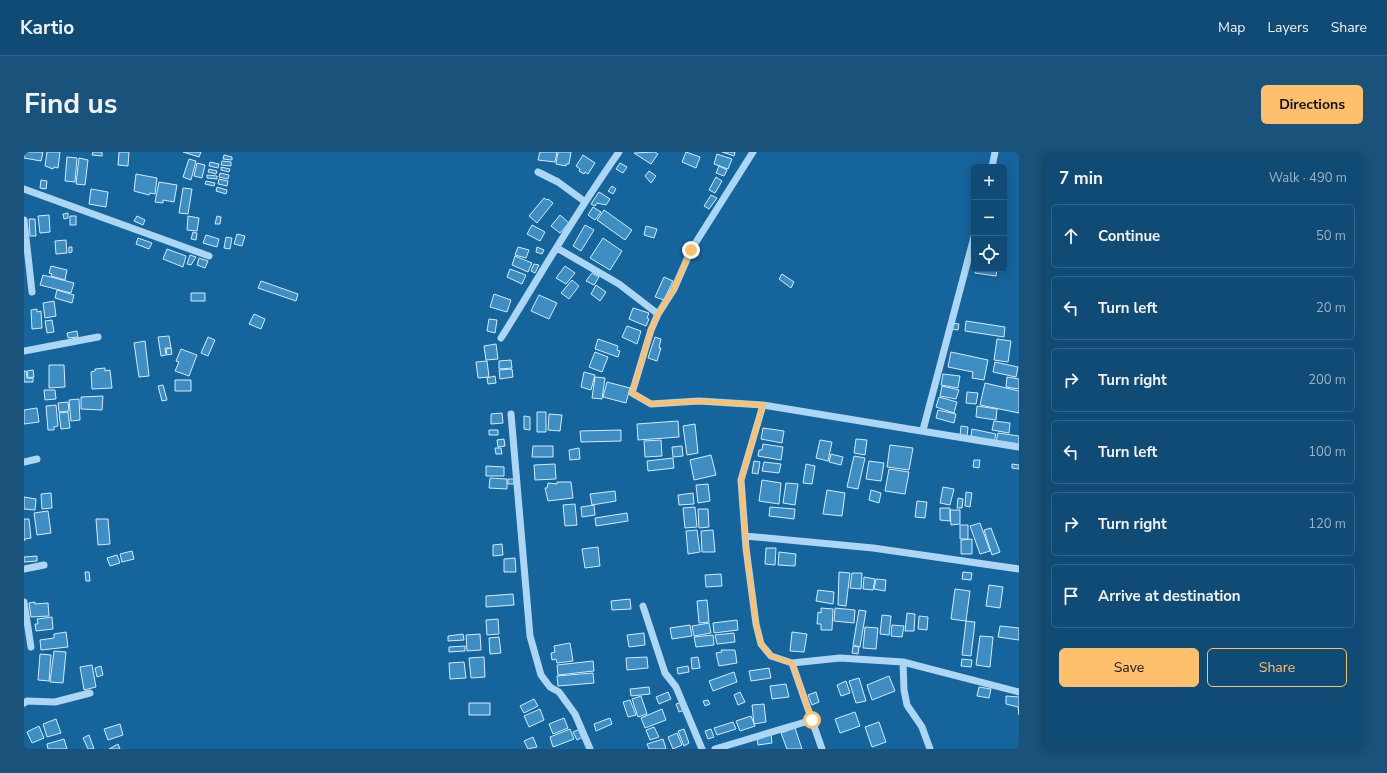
<!DOCTYPE html>
<meta charset="utf-8">
<style>
:root{--surface:#104b75;--page:#19527a;--text:#f1f3f6;--muted:#9cb3c5;--line:#306387;--accent:#ffc06e}
body{margin:0;font-family:"Nunito Sans",sans-serif;background:var(--page);color:var(--text)}
.controls{position:absolute;right:12px;top:12px;display:grid;overflow:hidden;border-radius:6px;box-shadow:0 2px 10px #0003}
.controls button{width:36px;height:36px;display:grid;place-items:center;padding:0;border:0;border-bottom:1px solid var(--line);background:var(--surface);color:var(--text);font:20px sans-serif}
.stop{position:absolute;width:12px;height:12px;margin:-9px;border:3px solid #ffc06e;border-radius:50%;background:#fff}
.stop.end{background:#ffc06e;border-color:#fff;box-shadow:0 1px 4px #0008}
.list{margin:0;padding:0;list-style:none}
h2{display:flex;justify-content:space-between;align-items:center;height:52px;margin:0;padding:0 16px;font-size:17px}
h2 small{font-size:13px;font-weight:400;color:var(--muted)}
.list li{display:grid;grid-template-columns:26px 1fr auto;gap:12px;align-items:center;box-sizing:border-box;height:64px;margin:0 8px 8px;padding:0 8px;border:1px solid var(--line);border-radius:6px}
.list b{display:block;font-size:15px;white-space:nowrap}
.list em{font-size:13px;font-style:normal;color:var(--muted)}
.actions{display:flex;gap:8px;padding:12px 16px}
.actions a{flex:1;padding:9px 0;border:1px solid var(--accent);border-radius:6px;text-align:center;font-size:14px;color:var(--accent)}
.actions .main{background:var(--accent);color:#111}
.icon{flex:none;width:22px;height:22px;fill:none;stroke:currentColor;stroke-width:2;stroke-linecap:round;stroke-linejoin:round}
.map{position:relative;flex:none;width:995px;height:597px;overflow:hidden;border-radius:6px}
header{display:flex;align-items:center;gap:24px;box-sizing:border-box;height:56px;padding:0 20px;background:var(--surface);border-bottom:1px solid var(--line)}
header strong{font-size:19px}
nav{display:flex;gap:22px;margin-inline-start:auto;font-size:14px}
.intro{display:flex;align-items:center;justify-content:space-between;box-sizing:border-box;height:96px;padding:0 24px}
h1{margin:0;font-size:28px}
.button{padding:10px 18px;border-radius:6px;background:var(--accent);color:#111;font-size:14px;font-weight:700}
main{display:flex;gap:24px;padding:0 24px}
aside{flex:1;background:var(--surface);border-radius:6px;box-shadow:0 2px 10px #0003}
.map>svg:first-child{display:block}
.building{fill:#3e8dc3;stroke:#d4ecfd}
.lines{fill:none;stroke-linecap:round;stroke-linejoin:round}
.minor{stroke:#acd6f3;stroke-width:7}
.route{stroke:#ffc06e;stroke-width:5}
</style>
<header>
<strong>Kartio</strong>
<nav><a>Map</a><a>Layers</a><a>Share</a></nav>
</header>
<div class="intro"><h1>Find us</h1><a class="button">Directions</a></div>
<main>
<div class="map">
<svg width="995" height="597" viewBox="0 0 995 597">
<rect width="100%" height="100%" fill="#16649c"/>
<path class="building" d="M1 0H19L17 9 0 6Z
M23 0H36L34 16 30 15 29 17 21 14Z
M69 0H78V4L68 3Z
M95 0H105L104 14 94 13Z
M159 0H177L175 5Z
M516 0H533L531 10 514 8Z
M534 0H547L545 12H542V14L532 12Z
M631 0 634 2 627 12 610 1Z
M662 0 676 5 672 16 658 10Z
M698 0H711L710 4Z
M693 2 708 7 704 17 690 12Z
M200 3 208 5V8L199 7Z
M559 3 571 11 564 22 561 20 560 22 555 19 556 17 552 14Z
M43 5 53 6 51 30 41 29Z
M55 6 64 8 61 33 52 32Z
M165 7 172 9 167 28 159 25Z
M198 9 207 10V14L197 13Z
M186 10 195 12 194 16 185 14Z
M173 11 181 13 178 26 170 24Z
M596 11 603 15 599 21 592 17Z
M695 14 703 18 700 24 692 21Z
M197 15 206 17 205 20 197 18Z
M185 17 193 19 192 22 184 20Z
M625 19 632 24 627 31 621 24Z
M196 21 205 23 204 27 195 25Z
M112 22 133 26 131 42 126 41 125 43 110 39Z
M183 23 193 24V27L183 26Z
M692 25 698 29 691 41 685 38Z
M195 27 204 29 203 34 194 32Z
M17 28 23 29 22 37 16 36Z
M182 29 191 31 190 34 181 32Z
M135 30 153 33 150 50 139 48V51L131 50Z
M588 34 592 37 589 42 584 39Z
M193 35 203 38 202 42 192 39Z
M159 36 168 37 164 62 155 61Z
M67 37 84 40 82 55 65 52Z
M575 40 586 47 582 53 573 51 571 54 567 52Z
M687 43 693 46 685 57 680 54Z
M520 46 523 48 524 47 529 51 513 71 505 64Z
M569 55 577 60 571 68 564 63Z
M580 58 608 78 601 88 573 68Z
M44 61V66L40 67 39 62Z
M25 63 26 80 16 81 14 64Z
M536 63 545 71 536 81 527 74Z
M46 64H52V73H46Z
M113 64 121 68 119 73 110 69Z
M164 64 175 66 173 79 163 78Z
M193 64 197 65 196 72H191Z
M5 67H11L12 84H6Z
M508 73 521 80 516 89 503 82Z
M561 73 570 78 557 99 549 94Z
M622 74 633 77 630 86 620 83Z
M169 80 173 81 172 88 167 87Z
M213 82 221 84 218 94 210 92Z
M182 83 195 87 193 95 179 91Z
M202 85 208 86 206 97 200 96Z
M114 86 128 91 125 97 112 92Z
M579 86 598 99 586 118 566 106Z
M42 88 43 101 32 102 31 89Z
M45 95H48V100L45 101Z
M494 95 505 98 502 106 491 103Z
M513 95 520 98 518 102 512 100Z
M143 97 162 104 159 115 139 107Z
M166 103 172 105 167 113 163 112Z
M491 104 508 111 504 120 488 113Z
M175 106 184 109 181 116 173 113Z
M510 112 515 113 511 121 507 119Z
M27 114 43 118 41 128 27 124 28 122 25 121Z
M541 114 551 121 542 132 532 126Z
M486 117 502 123 498 132 483 125Z
M952 117H973L972 124 951 121Z
M568 121 575 125 570 133 562 129Z
M758 122 770 130 767 136 755 127Z
M19 123 50 131 47 141 16 133Z
M640 125 649 129 640 148 631 145Z
M548 128 555 134 545 147 537 141Z
M237 129 274 142 272 149 234 136Z
M572 133 582 140 576 149 567 142Z
M33 138 50 143 48 151 31 146Z
M167 141H181V149H167Z
M470 142 487 148 483 160 466 155Z
M515 143 533 151 525 167 507 159Z
M30 149 32 164 21 166 19 151Z
M609 156 625 161 623 166 625 167 622 174 605 167Z
M13 157V160L17 159 18 176 8 177 7 158Z
M230 162 241 167 237 177 225 172Z
M465 167 473 168 471 181 463 179Z
M28 168 30 180 23 181 21 169Z
M942 169 981 175 980 185 941 179Z
M928 171 935 172 934 178 927 177Z
M603 174 617 179 613 192 598 185Z
M53 179 54 185 44 186 43 181Z
M145 184 147 196H141L142 203 137 204 134 185Z
M184 185 191 188 184 204 177 201Z
M631 185 637 187 635 196H637L633 209 624 206Z
M574 187 594 194 593 198 596 199 594 205 571 197Z
M973 187 987 189 984 210 970 208Z
M121 189 125 224 115 225 110 191Z
M472 192 474 207 462 208 460 194Z
M147 196 148 202 143 203 142 197Z
M157 197 173 203 165 224 151 219 155 210 152 209Z
M571 200 584 205 578 220 565 215Z
M927 200 964 208 960 228 948 226 949 220 924 215Z
M487 208 488 216 475 217V209Z
M463 209 465 225 454 226 452 210Z
M971 210 994 215 992 225 969 220Z
M25 213H40L41 235 25 236Z
M81 216V219L86 218 88 236 68 237 67 220 71 219V217Z
M488 217 489 225 476 227 475 218Z
M9 218 10 225 4 226 3 219Z
M0 219H2L3 226H9V230H0Z
M560 220 571 223 567 238 557 235Z
M919 222 936 224 934 236 917 233Z
M471 224 472 231 464 232 463 226Z
M571 225 581 226 578 247 568 246Z
M983 225 995 227V237L982 235Z
M151 228H167V239H151Z
M583 230 606 236 602 251 579 245Z
M961 231 995 239V261L956 253Z
M139 233 143 248 138 249 134 234Z
M918 234 935 238 932 247 916 244Z
M20 238H31L32 247 21 248Z
M943 240 954 241 952 252 942 251Z
M79 244 78 258 57 257V245Z
M915 245 933 250 930 261 912 255Z
M55 247 56 268 47 269 45 248Z
M44 250 45 259 35 260 34 251Z
M32 253 34 274 30 275V278H24L22 254Z
M953 254 973 257 972 268 952 265Z
M13 256 15 270 0 272V258Z
M914 258 932 262 930 271 912 266Z
M44 260 46 276 37 277 35 261Z
M513 260H522V280H513Z
M478 261 479 271 467 272V262Z
M525 262 538 263 536 279 524 278Z
M500 264 506 265V278L500 277Z
M654 269 655 285 614 288 613 272Z
M970 269 986 271 985 281 968 278Z
M671 272 674 301 663 303 659 274Z
M937 274 944 275 943 285 936 284Z
M739 276 760 279 758 291 737 287Z
M948 277 972 282 970 289 947 284Z
M465 278H474V283H465Z
M597 278V289L557 290 556 279Z
M974 281 995 284V292L972 289Z
M480 287 481 294 474 295 473 288Z
M832 287 843 288 841 303 830 301Z
M637 288 638 304 621 305 620 289Z
M796 288 808 290 804 309 792 306Z
M739 292 759 295 757 308 734 304 735 298H738Z
M866 293 889 296 885 318 863 315Z
M509 294H529V305H508Z
M658 294 659 304 649 305 648 295Z
M471 296H477L478 302H472Z
M555 296 556 307 546 308 545 298Z
M807 302 819 305 817 313 805 310Z
M687 303 692 323 670 328 666 308Z
M830 304 841 306 834 337 823 335Z
M649 306 650 316 624 319 623 309Z
M950 308H956L955 316 949 315Z
M730 309 736 310 734 322 728 321Z
M845 309 860 311 857 329 842 327Z
M740 310 757 312 755 321 738 319Z
M531 312 532 327 511 328 510 313Z
M782 312 791 314 788 332 779 331Z
M988 312 995 313V317L988 316Z
M462 314 480 315V324H462Z
M865 317 885 320 881 342 861 339Z
M466 326 483 327V337L465 336Z
M484 327H490V332H484Z
M738 328 757 331 755 352 735 349Z
M533 330H547L549 346 524 349 521 336H523L524 331 533 332Z
M762 331 774 332 771 353 759 351Z
M684 332 686 349 674 351 672 333Z
M919 335 930 337 926 353 916 351Z
M803 338 821 341 818 364 799 362Z
M847 338 857 341 855 351 845 348Z
M591 339 592 349 568 353 566 342Z
M942 340 948 341 946 355 941 354Z
M27 341 28 356 18 357 17 342Z
M669 341 670 352 655 353 654 343Z
M0 345 12 347 11 358 0 357Z
M934 346 939 347 938 356H933Z
M893 349 903 350 901 366 891 365Z
M551 352 553 373 541 374 539 353Z
M570 353 571 363 558 365 557 355Z
M671 355 673 375 661 376 659 356Z
M746 355 771 357 770 367 745 364Z
M916 356H926V369L916 368Z
M674 357H684L685 375 675 376Z
M926 358H936V372L927 373Z
M24 359 27 381 13 383 10 361Z
M603 361 604 369 572 374 571 366Z
M0 367H5L7 386 1 387 0 389Z
M72 367H84L86 392 74 393Z
M956 371 966 399 956 402 946 374Z
M936 373H944V387H936Z
M967 376 976 400 968 403 960 378Z
M673 378 676 400 664 402 662 379Z
M689 378 691 400H678L677 379Z
M948 387V402H937V388Z
M478 392 479 403 469 404V393Z
M574 395 576 414 561 416 558 397Z
M742 396H752L751 413 741 412Z
M108 399 110 407 98 410 96 402Z
M755 400 772 402 771 414 754 413Z
M93 403 96 411 86 414 83 406Z
M13 404V409L0 410V405Z
M491 406 492 420H480V407Z
M61 420H65L66 429H62Z
M815 420 826 421 822 454 814 453Z
M939 420 948 421 947 428 938 427Z
M828 421H838L837 437 826 436Z
M697 422 698 434 682 435 681 423Z
M840 425 851 427 849 438 839 437Z
M852 427 862 428 861 439 850 437Z
M965 433 979 435 976 456 962 454Z
M931 437 946 439 942 469 927 467Z
M794 438 810 440 809 452 792 449Z
M489 442 490 453 462 455V444Z
M606 447 607 457 588 458 587 449Z
M683 448 685 470 675 471 673 449Z
M11 450V452L24 451 25 464 7 465 5 451Z
M797 456 809 457 808 478H797V472H793L794 460 797 461Z
M811 456 831 458 830 471 810 469Z
M835 458 842 459 836 495 829 493Z
M883 461 891 462 890 479H881Z
M858 463 867 464 865 483 856 482Z
M895 464 904 465 903 478 894 477Z
M28 465 29 477 12 479 11 472H14L13 467Z
M474 467 475 482 463 483 462 468Z
M713 468 714 478 690 481 689 471Z
M942 469 951 470 947 504 938 503Z
M685 471 687 481 670 484 668 474Z
M666 473 668 484 648 487 646 476Z
M868 473 880 474 878 485 867 484Z
M976 474 995 476V488L974 485Z
M841 475 854 476 852 497 839 496Z
M42 480 44 495 17 498 16 488 30 486V482Z
M768 480 783 482 780 500 766 499Z
M620 481 621 493 605 495 603 483Z
M710 481 711 490 693 492 691 483Z
M439 482 440 488 424 489V484Z
M456 482 457 498 443 499 442 483Z
M689 483 690 493 672 495 670 485Z
M956 484 969 485 966 515 952 513Z
M475 485 477 501 466 502 465 486Z
M546 491 549 509 533 511 532 507 528 508 527 501 531 500 530 494Z
M441 494V499L425 500V495Z
M829 494 835 495 834 502 828 501Z
M697 498H711L713 511 695 514 692 501 698 500Z
M30 499 42 500 39 531 26 530Z
M16 502 27 503 25 529 14 528Z
M460 505 461 525 447 526 445 506Z
M623 505 624 516 603 518 602 506Z
M674 505 676 516 668 517 667 506Z
M938 507 948 508 947 515 937 514Z
M569 509 570 519 534 523 533 513Z
M440 510 442 526 426 527 425 511Z
M68 513 72 535 60 538 56 515Z
M77 514 79 523 73 525 71 516Z
M664 514 665 520 654 522 653 516Z
M745 516 747 526 727 529 725 519Z
M710 520 713 530 689 539 685 529Z
M569 521 570 531 534 534 533 524Z
M865 524 871 539 848 548 843 533Z
M835 526 842 549 832 551 825 529Z
M822 529 826 541 817 544 813 533Z
M762 532 765 545 748 547 746 534Z
M625 535 626 542 607 544 606 537Z
M955 535 967 537 965 546 953 544Z
M644 540 647 547 635 552 632 545Z
M716 540 721 550 714 553 710 543Z
M792 540 795 550 788 553 784 543Z
M617 544 623 562 614 565 608 547Z
M982 544 995 545V563L994 555 982 552Z
M510 547 514 554 500 561 496 554Z
M606 548 612 563 604 565 599 550Z
M684 548 686 552 681 554 679 549Z
M658 550 661 558 655 560 652 552Z
M445 551H466V563H445Z
M740 552 742 570 730 572 728 553Z
M516 557 520 568 505 575 500 564Z
M638 557 642 568 621 576 617 566Z
M831 560 836 574 816 581 811 567Z
M727 564 731 574 716 579 712 569Z
M540 566 544 576 529 582 525 572Z
M586 566 588 572 572 579 570 572Z
M32 567 37 581 23 585 19 572Z
M709 570 712 577 693 583 690 576Z
M855 570 862 590 848 595 841 575Z
M96 572 99 583 84 588 80 577Z
M15 574 20 586 8 591 3 580Z
M630 575 635 585 626 588 622 578Z
M771 576 778 597H763L757 581Z
M546 577 550 587 529 595 526 585Z
M556 577 559 585 553 588 549 580Z
M660 577 665 591 660 594 654 579Z
M687 577 690 585 684 587 681 579Z
M653 581 658 593 649 597 644 585Z
M747 582 748 591 734 593 733 585Z
M65 583 70 597H64L59 586Z
M509 585 513 595 504 597 500 589Z
M40 587 43 597H24L23 592Z
M639 587 642 597H625L623 592Z
M94 592 96 597H85Z"/>
<g class="lines">
<path class="minor" d="M729 0 667 98 650 137 634 162 627 178 608 241 627 252 675 249 739 253 995 295
M968 15 971 0
M514 20 534 30 560 49
M0 37 185 104
M0 68 8 140
M533 96 595 132 634 162
M477 186C516 124 552 60 595 0
M0 199 74 185
M739 253 717 328 722 396 732 472 737 492 747 504 768 511 816 506 879 510 995 540
M487 262 506 484 517 523 526 535 535 540 551 562 566 597
M899 278 950 85
M0 310 13 307
M721 384 849 396 995 417
M0 417 20 413
M0 450 7 495
M619 454 641 521 652 535 678 597
M879 510 880 538 883 553 898 575 906 597
M768 511 798 597
M0 551 3 549 31 550 66 541
M691 597 788 568"/>
</g>
<g class="lines">
<path class="route" d="M667 98 650 137 634 162 627 178 608 241 627 252 675 249 739 253 717 328 722 396 732 472 737 492 747 504 768 511 788 568"/>
</g>
</svg>
<div class="controls">
<button>+</button>
<button>−</button>
<button><svg class="icon" aria-label="locate" viewBox="0 0 24 24"><circle cx="12" cy="12" r="6"/><path d="M12 2v4M12 18v4M2 12h4M18 12h4"/></svg></button>
</div>
<div class="stop" style="left:788px;top:568px"></div>
<div class="stop end" style="left:667px;top:98px"></div>
</div>
<aside>
<h2>7 min<small>Walk · 490 m</small></h2>
<ul class="list">
<li><svg class="icon" aria-label="ahead" viewBox="0 0 24 24"><path d="M12 20V5M6 11l6-6 6 6"/></svg><div><b>Continue</b></div><em>50 m</em></li>
<li><svg class="icon" aria-label="left" viewBox="0 0 24 24"><path d="M17 20v-9H6M10 6l-5 5 5 5"/></svg><div><b>Turn left</b></div><em>20 m</em></li>
<li><svg class="icon" aria-label="right" viewBox="0 0 24 24"><path d="M7 20v-9h11M14 6l5 5-5 5"/></svg><div><b>Turn right</b></div><em>200 m</em></li>
<li><svg class="icon" aria-label="left" viewBox="0 0 24 24"><path d="M17 20v-9H6M10 6l-5 5 5 5"/></svg><div><b>Turn left</b></div><em>100 m</em></li>
<li><svg class="icon" aria-label="right" viewBox="0 0 24 24"><path d="M7 20v-9h11M14 6l5 5-5 5"/></svg><div><b>Turn right</b></div><em>120 m</em></li>
<li><svg class="icon" aria-label="arrive" viewBox="0 0 24 24"><path d="M6 21V4h12l-3 4 3 4H6"/></svg><div><b>Arrive at destination</b></div></li>
</ul>
<div class="actions"><a class="main">Save</a><a>Share</a></div>
</aside>
</main>
